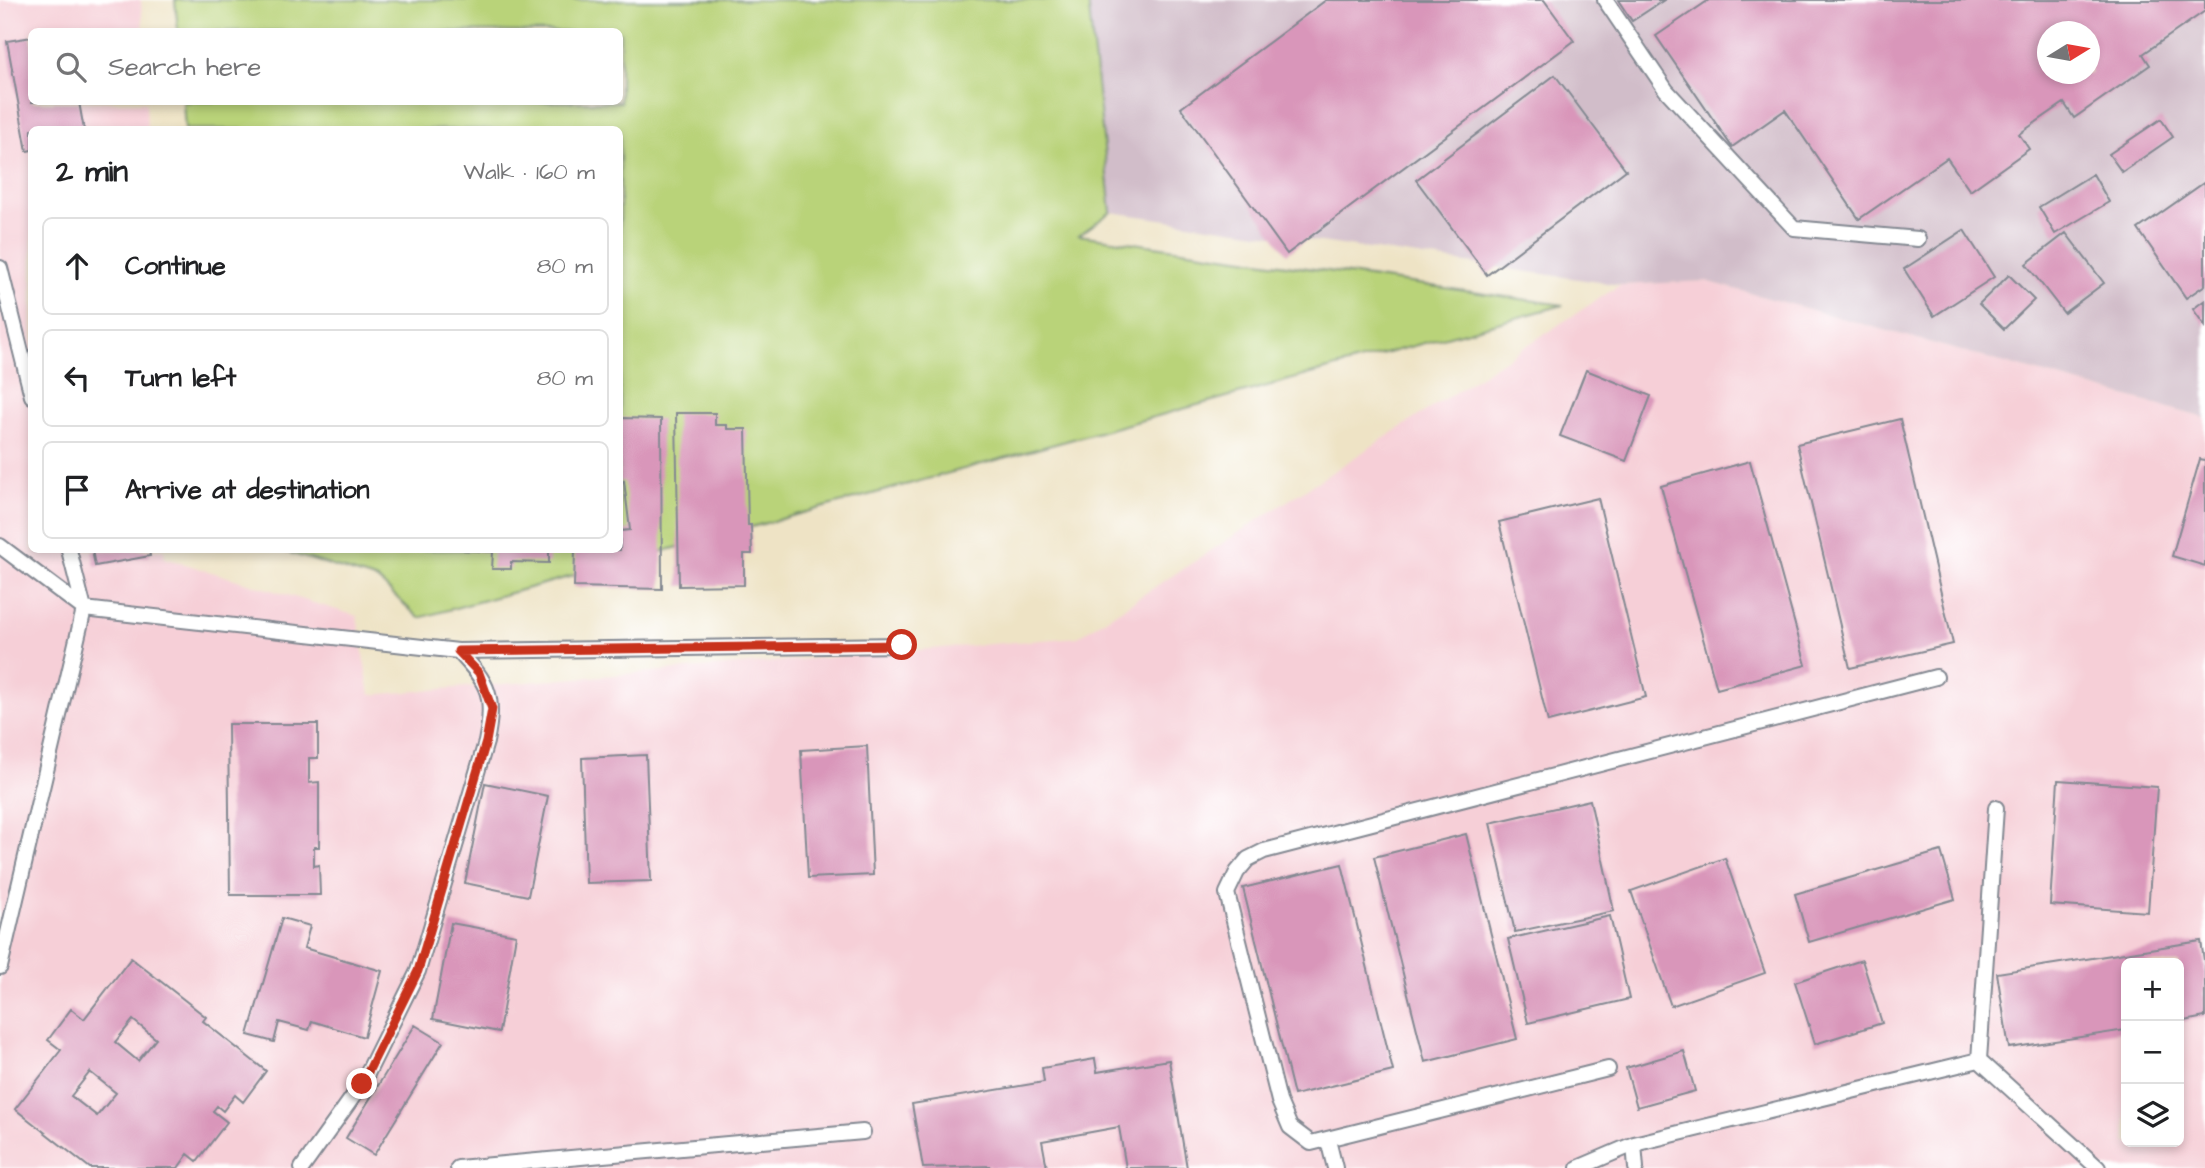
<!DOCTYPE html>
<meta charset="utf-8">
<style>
:root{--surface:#fff;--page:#f2f2f2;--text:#202124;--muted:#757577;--line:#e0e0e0}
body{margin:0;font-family:"Architects Daughter",sans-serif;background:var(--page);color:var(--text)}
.controls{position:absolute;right:21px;bottom:21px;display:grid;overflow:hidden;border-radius:10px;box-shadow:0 4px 10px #0003}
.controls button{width:63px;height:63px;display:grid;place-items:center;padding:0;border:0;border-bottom:2px solid var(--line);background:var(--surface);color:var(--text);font:35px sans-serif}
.compass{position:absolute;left:2037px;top:21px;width:63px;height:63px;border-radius:50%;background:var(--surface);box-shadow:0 4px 10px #0003;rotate:79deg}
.stop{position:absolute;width:21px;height:21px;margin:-16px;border:5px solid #c8321e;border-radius:50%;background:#fff}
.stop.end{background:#c8321e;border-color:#fff;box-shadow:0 2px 7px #0008}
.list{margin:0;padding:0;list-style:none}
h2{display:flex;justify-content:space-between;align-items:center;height:91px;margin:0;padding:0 28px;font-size:30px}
h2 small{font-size:23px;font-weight:400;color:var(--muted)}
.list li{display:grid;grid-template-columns:46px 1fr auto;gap:21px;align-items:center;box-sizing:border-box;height:98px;margin:0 14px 14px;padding:0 14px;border:2px solid var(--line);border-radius:10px}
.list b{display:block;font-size:26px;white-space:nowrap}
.list em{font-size:23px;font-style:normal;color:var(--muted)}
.icon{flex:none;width:38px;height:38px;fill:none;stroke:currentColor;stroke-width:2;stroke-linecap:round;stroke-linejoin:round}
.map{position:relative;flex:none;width:2205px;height:1168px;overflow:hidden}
.search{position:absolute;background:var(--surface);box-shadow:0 4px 10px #0003;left:28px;top:28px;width:595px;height:77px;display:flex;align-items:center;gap:18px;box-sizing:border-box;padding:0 24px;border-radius:10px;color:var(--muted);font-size:26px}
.panel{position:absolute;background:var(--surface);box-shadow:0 4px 10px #0003;left:28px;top:126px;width:595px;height:427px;border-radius:10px}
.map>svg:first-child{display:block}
.built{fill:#f6cfd7;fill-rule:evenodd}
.industrial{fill:#d1bdc9;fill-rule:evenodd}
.green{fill:#b9d379;stroke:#6a816c;stroke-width:2}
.building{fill:#d996ba;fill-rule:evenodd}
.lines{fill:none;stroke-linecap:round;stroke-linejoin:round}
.service-casing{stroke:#848992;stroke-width:18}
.service{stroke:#fff;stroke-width:14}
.route{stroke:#c8321e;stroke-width:9}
</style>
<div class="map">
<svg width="2205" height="1168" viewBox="0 0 2205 1168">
<rect width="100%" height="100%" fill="#fff"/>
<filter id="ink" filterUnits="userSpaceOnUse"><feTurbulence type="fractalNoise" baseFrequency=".0143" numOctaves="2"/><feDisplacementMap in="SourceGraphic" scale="14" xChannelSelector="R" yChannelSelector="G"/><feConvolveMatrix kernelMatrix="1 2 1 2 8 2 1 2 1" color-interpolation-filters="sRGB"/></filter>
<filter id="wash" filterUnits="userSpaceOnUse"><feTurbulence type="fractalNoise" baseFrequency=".00686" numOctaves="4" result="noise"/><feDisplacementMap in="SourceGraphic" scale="28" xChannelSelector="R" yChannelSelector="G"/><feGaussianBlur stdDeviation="1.57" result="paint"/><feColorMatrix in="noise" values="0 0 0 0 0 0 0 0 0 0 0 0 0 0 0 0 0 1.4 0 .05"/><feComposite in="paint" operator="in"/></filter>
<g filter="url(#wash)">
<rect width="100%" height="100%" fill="#eee3c5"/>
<path class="built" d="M0 0H141L143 31 32 32V102H146L147 129 32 130V550H164L165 558 357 616 370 695 1078 637 1620 285 1706 281 2205 418V1168H0ZM2126 963H2179V1142H2126Z"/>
<path class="industrial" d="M1086 0H2205V418L1706 281 1620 285 1111 212ZM2048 32H2090V74H2048Z"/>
<path class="green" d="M175 0H1088L1111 212 1079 235 1563 305 419 618 378 580 280 550H620V130L185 129 183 102H620V32L178 31Z"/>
<g id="blocks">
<path class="building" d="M1326 0H1544L1574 41 1287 254 1181 108Z
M1618 0H1664L1632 21Z
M1709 0H2205V11L2143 54 2150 65 2074 118 2064 103 2019 134 2029 149 1970 191 1947 158 1859 219 1785 110 1732 147 1656 36ZM2048 32H2090V74H2048Z
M32 37V102H79L84 130H32V150L27 151 7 41Z
M1555 75 1626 170 1487 275 1416 180Z
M2161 119 2173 137 2122 172 2109 154Z
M2093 174 2109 202 2055 234 2039 207Z
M2205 182V285L2186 298 2138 229Z
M1964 230 1994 277 1934 316 1904 269Z
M2066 233 2104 283 2064 313 2026 264Z
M2009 275 2034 300 2004 329 1979 304Z
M2205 300V326L2193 309Z
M1586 370 1651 396 1626 461 1560 436Z
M676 413H715V425H727V429H746L748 525H751L752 554H744V585L679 586Z
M620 418 661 419 662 589 574 587 575 550H620V531L630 530 624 481 620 482Z
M1900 419 1953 644 1850 668 1797 444Z
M2200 459 2205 460V566L2172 556Z
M1750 461 1806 665 1717 689 1661 486Z
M1598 498 1646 697 1548 722 1499 522Z
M92 550H149L150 556 95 566Z
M463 550H549V563L511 562V569H492L493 552Z
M228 724H318V758H309V783L319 782V847H314V866L319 865 320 895H230Z
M867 746 873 875 808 878 801 750Z
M646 755 651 881 586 883 582 758Z
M2058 780 2157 787 2148 912 2050 905Z
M485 783 548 796 528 896 465 883Z
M1590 800 1614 911 1515 932 1490 823Z
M1466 834 1517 1039 1425 1062 1374 857Z
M1941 851 1955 899 1809 942 1795 894Z
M1725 858 1765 973 1671 1006 1631 891Z
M1342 864 1393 1071 1294 1095 1243 888Z
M1610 916 1629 999 1528 1023 1508 939Z
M282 918 310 926 304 948 382 971 364 1037 312 1021 309 1030 279 1022 274 1042 248 1035Z
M451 923 516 935 499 1032 433 1019Z
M2201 941 2205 967V1017L2179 1022V963H2126V1030L2009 1048 1997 973Z
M131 958 206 1017 203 1021 266 1071 243 1102 235 1095 223 1111 217 1106 213 1111 227 1122 197 1161 188 1154 178 1168H90L15 1109 61 1050 48 1040 71 1009 84 1019ZM133 1020 156 1039 138 1061 115 1042ZM90 1072 116 1093 97 1116 71 1096Z
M1862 960 1882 1023 1815 1044 1795 982Z
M415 1025 443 1042 374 1155 346 1138Z
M1684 1051 1695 1091 1637 1107 1626 1068Z
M1095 1059 1097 1072 1169 1060 1187 1168H1126L1119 1127 1042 1141 1047 1168H990V1166L923 1168 912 1104 1044 1082 1042 1068Z"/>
</g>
</g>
<g filter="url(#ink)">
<use href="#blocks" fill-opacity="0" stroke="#848992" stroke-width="2"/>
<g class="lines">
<defs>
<path id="service" d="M1605 0 1666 90 1794 228 1918 239
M0 268 32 396
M0 546 84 609 0 967
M69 550 84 609 458 651 903 645
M1979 1060 1996 808
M1608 1069 1311 1143 1290 1127 1279 1101 1227 893 1237 872 1248 859 1264 851 1936 677
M1328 1140 1335 1168
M1634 1144 1636 1168
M302 1168 362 1084 418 971 486 742C495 697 490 684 458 651
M458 1168 863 1132
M1578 1168 1634 1144 1979 1060 2098 1168"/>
</defs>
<use href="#service" class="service-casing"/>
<use href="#service" class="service"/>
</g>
</g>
<g class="lines" filter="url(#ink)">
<path class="route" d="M362 1084 418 971 486 742 492 709 479 673 458 651 902 645"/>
</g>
</svg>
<div class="controls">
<button>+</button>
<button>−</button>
<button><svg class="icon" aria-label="layers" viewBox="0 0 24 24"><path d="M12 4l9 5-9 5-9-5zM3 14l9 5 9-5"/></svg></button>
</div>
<svg class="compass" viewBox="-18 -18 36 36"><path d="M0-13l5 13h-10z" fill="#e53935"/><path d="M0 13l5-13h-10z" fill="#757577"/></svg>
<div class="stop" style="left:902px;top:645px"></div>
<div class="stop end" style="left:362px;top:1084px"></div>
<div class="search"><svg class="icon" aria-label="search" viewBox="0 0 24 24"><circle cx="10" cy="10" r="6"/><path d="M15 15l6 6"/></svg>Search here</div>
<section class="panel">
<h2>2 min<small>Walk · 160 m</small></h2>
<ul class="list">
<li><svg class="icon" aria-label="ahead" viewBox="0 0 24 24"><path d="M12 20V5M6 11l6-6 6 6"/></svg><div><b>Continue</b></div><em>80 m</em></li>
<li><svg class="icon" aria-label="left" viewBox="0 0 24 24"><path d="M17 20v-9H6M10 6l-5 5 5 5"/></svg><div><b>Turn left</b></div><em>80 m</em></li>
<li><svg class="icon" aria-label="arrive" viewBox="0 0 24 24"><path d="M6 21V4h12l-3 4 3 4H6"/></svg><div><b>Arrive at destination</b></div></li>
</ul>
</section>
</div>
